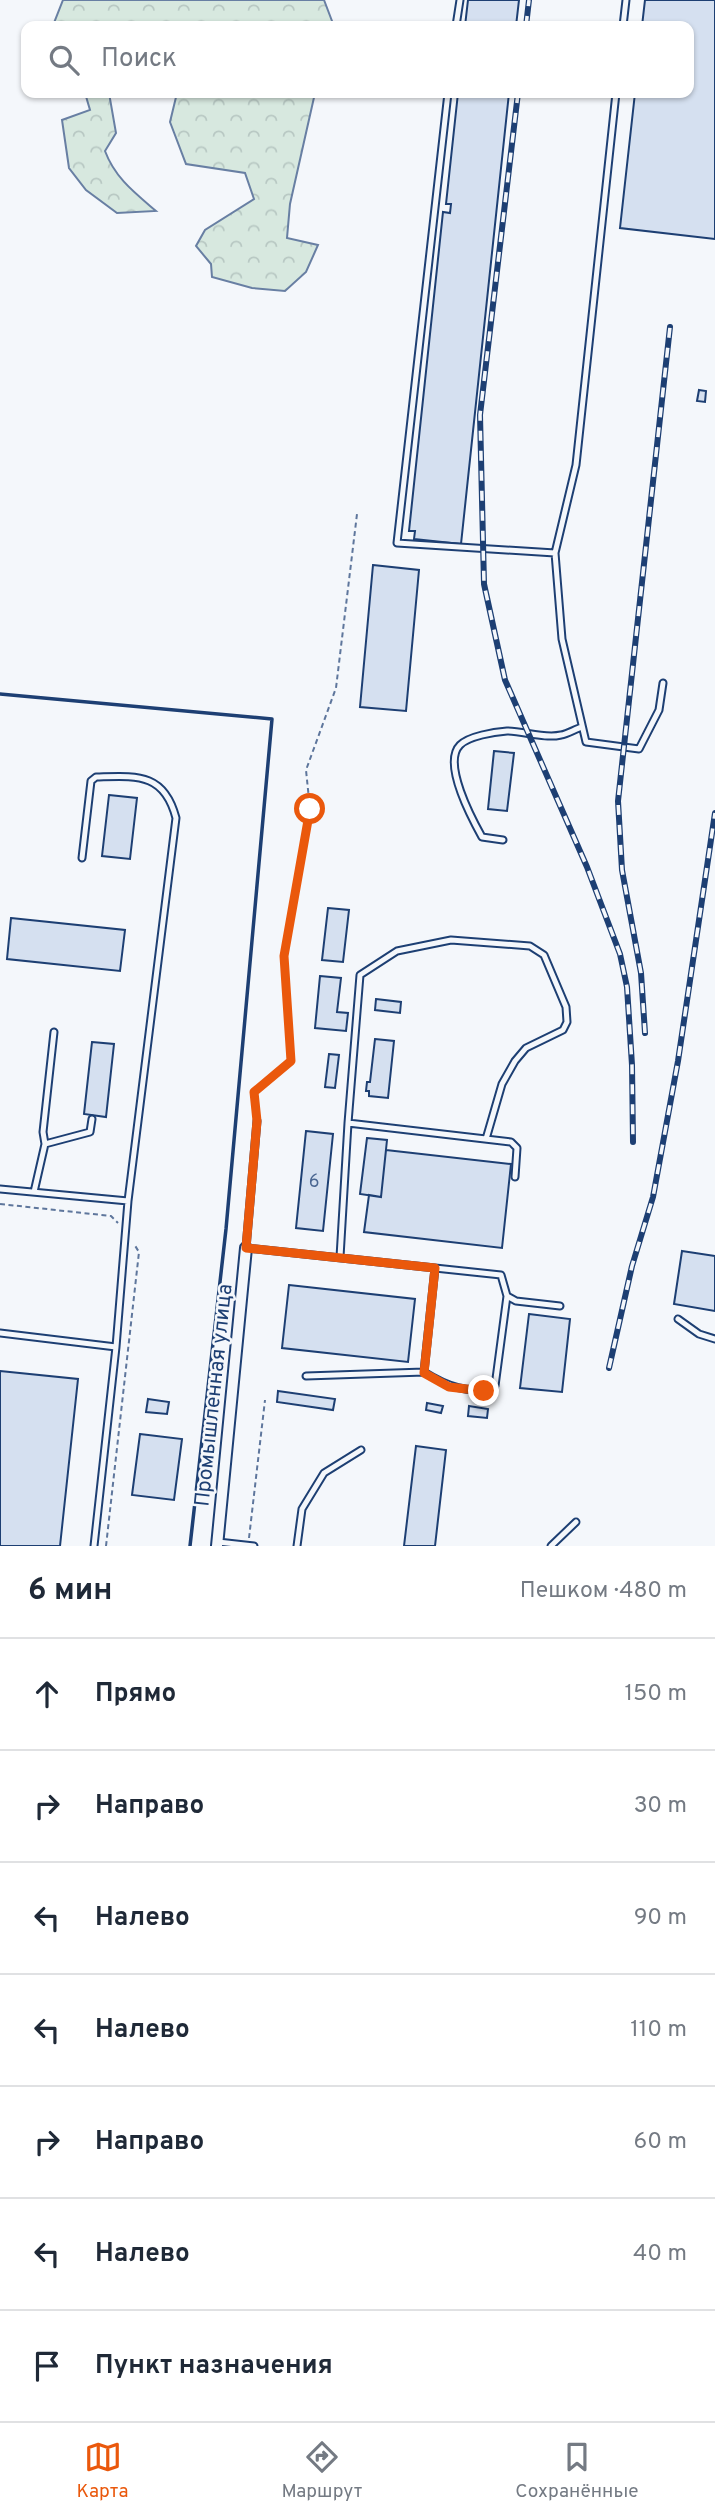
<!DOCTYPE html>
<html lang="ru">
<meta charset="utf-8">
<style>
:root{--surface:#fff;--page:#f2f2f3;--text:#1f2937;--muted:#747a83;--line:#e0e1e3;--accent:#ea580c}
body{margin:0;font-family:Overpass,sans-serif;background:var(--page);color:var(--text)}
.stop{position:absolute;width:21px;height:21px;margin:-16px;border:5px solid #ea580c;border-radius:50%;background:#fff}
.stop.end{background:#ea580c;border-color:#fff;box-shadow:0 2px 7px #0008}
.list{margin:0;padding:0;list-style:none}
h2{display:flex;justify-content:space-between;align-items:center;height:91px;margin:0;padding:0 28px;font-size:30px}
h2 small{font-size:23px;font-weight:400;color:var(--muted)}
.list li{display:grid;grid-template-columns:46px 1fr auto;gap:21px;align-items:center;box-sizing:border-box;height:112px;padding:0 28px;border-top:2px solid var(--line)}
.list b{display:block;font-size:26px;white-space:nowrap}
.list em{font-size:23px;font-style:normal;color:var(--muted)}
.icon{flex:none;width:38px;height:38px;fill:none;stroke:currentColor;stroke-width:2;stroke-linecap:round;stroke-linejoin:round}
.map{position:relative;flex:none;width:715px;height:1546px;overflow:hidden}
.search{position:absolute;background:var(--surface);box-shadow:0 2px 5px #0004;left:21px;right:21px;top:21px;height:77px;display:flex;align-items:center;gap:18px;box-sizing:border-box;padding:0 24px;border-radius:14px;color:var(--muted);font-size:26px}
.sheet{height:875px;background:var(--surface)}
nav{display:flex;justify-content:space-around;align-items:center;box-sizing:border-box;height:98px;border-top:2px solid var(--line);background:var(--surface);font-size:19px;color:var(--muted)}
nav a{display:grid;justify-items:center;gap:4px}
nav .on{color:var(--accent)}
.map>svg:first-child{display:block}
.forest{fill:url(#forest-crowns);stroke:#687fa3;stroke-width:2}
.building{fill:#d5e0f0;stroke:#1d3f73;stroke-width:2}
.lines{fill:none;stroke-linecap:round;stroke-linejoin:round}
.lane-casing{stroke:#1d3f73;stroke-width:9}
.street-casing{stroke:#1d3f73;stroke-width:14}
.path{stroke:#5e769c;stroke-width:2;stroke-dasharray:5 3.5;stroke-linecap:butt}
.lane{stroke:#f4f7fb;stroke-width:5}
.street{stroke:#f4f7fb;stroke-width:10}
.rail-casing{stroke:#1d3f73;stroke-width:6}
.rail{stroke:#f4f7fb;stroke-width:3.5;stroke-dasharray:10;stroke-linecap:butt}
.wall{stroke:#1d3f73;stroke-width:3.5}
.route{stroke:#ea580c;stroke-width:9}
.labels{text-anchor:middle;stroke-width:5;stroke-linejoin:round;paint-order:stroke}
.number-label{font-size:18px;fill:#4b6792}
.street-label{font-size:21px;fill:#1d3f73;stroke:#f4f7fb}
</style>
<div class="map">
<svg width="715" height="1546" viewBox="0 0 715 1546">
<defs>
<pattern id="forest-crowns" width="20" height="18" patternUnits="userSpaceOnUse" patternTransform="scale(1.75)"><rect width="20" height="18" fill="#d7e8df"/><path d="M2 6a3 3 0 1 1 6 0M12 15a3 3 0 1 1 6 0" fill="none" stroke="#b8c8c3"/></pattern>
</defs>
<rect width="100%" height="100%" fill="#f4f7fb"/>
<path class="forest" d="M63 0H324L332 21 331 26H56L54 23Z
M85 93H109L116 133 105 151C115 178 135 193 156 211L117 213 86 190 69 168 62 120 90 110Z
M177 93H315L290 204 287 238 318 245 306 272 285 291 252 288 212 277 211 264 196 246 205 230 254 199 245 173 186 164 170 122Z"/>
<path class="building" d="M468 0H519L516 26H465Z
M645 0H715V239L620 228 635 93H689V26H642Z
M458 93H509L461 544 414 539 415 531H409L443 212 450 213 451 204H446Z
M699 390 706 391 705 402 697 401Z
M373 565 419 570 406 711 360 707Z
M494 751 514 753 507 811 488 809Z
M109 795 137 798 130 859 102 856Z
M328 908 349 910 343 962 322 960Z
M11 918 125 930 120 971 7 959Z
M320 976 341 978 337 1012 348 1013 346 1031 315 1028Z
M376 999 401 1002 400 1013 375 1010Z
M375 1039 394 1041 388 1098 369 1096V1091H366L367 1082H370Z
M92 1042 114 1044 106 1117 84 1114Z
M329 1054 339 1055 335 1088 325 1087Z
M306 1131 333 1134 323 1231 296 1228Z
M367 1138 387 1140 381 1197 360 1194Z
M386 1150 511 1164 502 1248 364 1232 369 1195 381 1197Z
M682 1251 715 1256V1311L674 1304Z
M289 1285 415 1299 408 1362 282 1348Z
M529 1314 570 1319 562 1392 520 1388Z
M0 1371 78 1379 60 1546H0Z
M278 1391 335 1399 333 1410 277 1402Z
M148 1399 169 1402 167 1414 146 1412Z
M427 1403 443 1406 441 1413 426 1410Z
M469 1406 488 1409 487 1418 468 1416Z
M140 1434 182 1439 174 1500 132 1495Z
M416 1446 446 1450 435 1546H404Z"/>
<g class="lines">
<defs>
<path id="lane" d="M456 26 460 0
M623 26 626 0
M448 93 397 543 555 553
M616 93 576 465 555 553 562 639 586 742 639 749 659 710 663 683
M503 840 482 837C472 819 442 763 460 745 469 736 494 732 507 731 524 731 544 739 561 735 568 734 575 729 582 727
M82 858 91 781 96 777C136 776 164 772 176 818L128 1201 116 1347 94 1546
M257 1121 246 1248 501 1275 507 1296 516 1301 560 1306
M348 1123 511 1142 517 1148 515 1177
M45 1144 90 1132 92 1119
M0 1189 128 1201
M34 1192 45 1144 43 1132 54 1032
M340 1257 348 1123 360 975 397 951 451 940 530 946 544 955 566 1007 567 1022 563 1030 526 1048 515 1061 502 1084 486 1139
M435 1268 424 1372C445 1385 470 1396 495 1386L507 1296
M678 1319 699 1334 715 1339
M0 1333 116 1347
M306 1376 424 1372
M218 1542 254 1546
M297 1546 302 1509 324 1473 361 1450
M551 1546 576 1522"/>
<path id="street" d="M217 1546 246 1248"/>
</defs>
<use href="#lane" class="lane-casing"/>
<use href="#street" class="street-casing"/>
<path class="path" d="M256 1113 254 1092 291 1061 284 956 310 809 306 770 336 688 357 514
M0 1204 111 1216 118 1223
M249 1538 265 1400
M106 1546 139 1252 134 1244"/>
<use href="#lane" class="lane"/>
<use href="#street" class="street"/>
<defs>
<path id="rail" d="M526 26 529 0
M518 93 480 415 484 584 505 680 587 867 620 954 627 987 632 1065 633 1142
M645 1033 641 973 622 870 618 801 670 327
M609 1368 632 1266 653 1197 678 1061 715 813"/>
</defs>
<use href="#rail" class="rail-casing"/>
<use href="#rail" class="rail"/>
<path class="wall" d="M0 694 272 719 226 1229 190 1546"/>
</g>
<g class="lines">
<path class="route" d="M310 809 284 956 291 1061 254 1092 257 1121 246 1248 435 1268 424 1373 449 1387 484 1391"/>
</g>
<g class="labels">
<g class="number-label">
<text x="314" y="1187">6</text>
</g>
<g class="street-label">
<text transform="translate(213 1395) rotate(-84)" y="7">Промышленная улица</text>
</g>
</g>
</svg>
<div class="stop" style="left:310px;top:809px"></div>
<div class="stop end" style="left:484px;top:1391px"></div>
<div class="search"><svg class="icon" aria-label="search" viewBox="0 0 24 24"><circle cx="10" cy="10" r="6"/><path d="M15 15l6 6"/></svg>Поиск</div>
</div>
<section class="sheet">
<h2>6 мин<small>Пешком · 480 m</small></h2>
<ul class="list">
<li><svg class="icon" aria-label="ahead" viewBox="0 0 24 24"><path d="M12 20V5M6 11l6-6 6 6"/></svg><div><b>Прямо</b></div><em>150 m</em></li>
<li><svg class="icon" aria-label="right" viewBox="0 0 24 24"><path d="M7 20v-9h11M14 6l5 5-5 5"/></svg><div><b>Направо</b></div><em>30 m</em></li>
<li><svg class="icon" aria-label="left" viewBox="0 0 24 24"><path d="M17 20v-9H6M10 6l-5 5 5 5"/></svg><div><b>Налево</b></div><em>90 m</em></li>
<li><svg class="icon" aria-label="left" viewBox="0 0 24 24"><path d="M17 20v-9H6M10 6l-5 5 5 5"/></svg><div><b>Налево</b></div><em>110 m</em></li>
<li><svg class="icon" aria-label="right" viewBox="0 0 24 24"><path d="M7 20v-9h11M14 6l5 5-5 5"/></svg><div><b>Направо</b></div><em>60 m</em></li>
<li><svg class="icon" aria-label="left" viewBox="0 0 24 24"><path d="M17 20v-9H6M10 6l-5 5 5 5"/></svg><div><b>Налево</b></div><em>40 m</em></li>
<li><svg class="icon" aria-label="arrive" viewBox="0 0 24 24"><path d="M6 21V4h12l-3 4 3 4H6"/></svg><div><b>Пункт назначения</b></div></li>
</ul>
</section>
<nav>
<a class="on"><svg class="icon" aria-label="map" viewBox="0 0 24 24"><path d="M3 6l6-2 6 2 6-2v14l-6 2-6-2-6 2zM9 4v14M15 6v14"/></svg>Карта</a>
<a><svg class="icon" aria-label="directions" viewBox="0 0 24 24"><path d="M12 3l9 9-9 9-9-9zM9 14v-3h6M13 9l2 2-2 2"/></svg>Маршрут</a>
<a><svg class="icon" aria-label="saved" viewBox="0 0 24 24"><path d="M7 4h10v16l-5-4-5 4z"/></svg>Сохранённые</a>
</nav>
